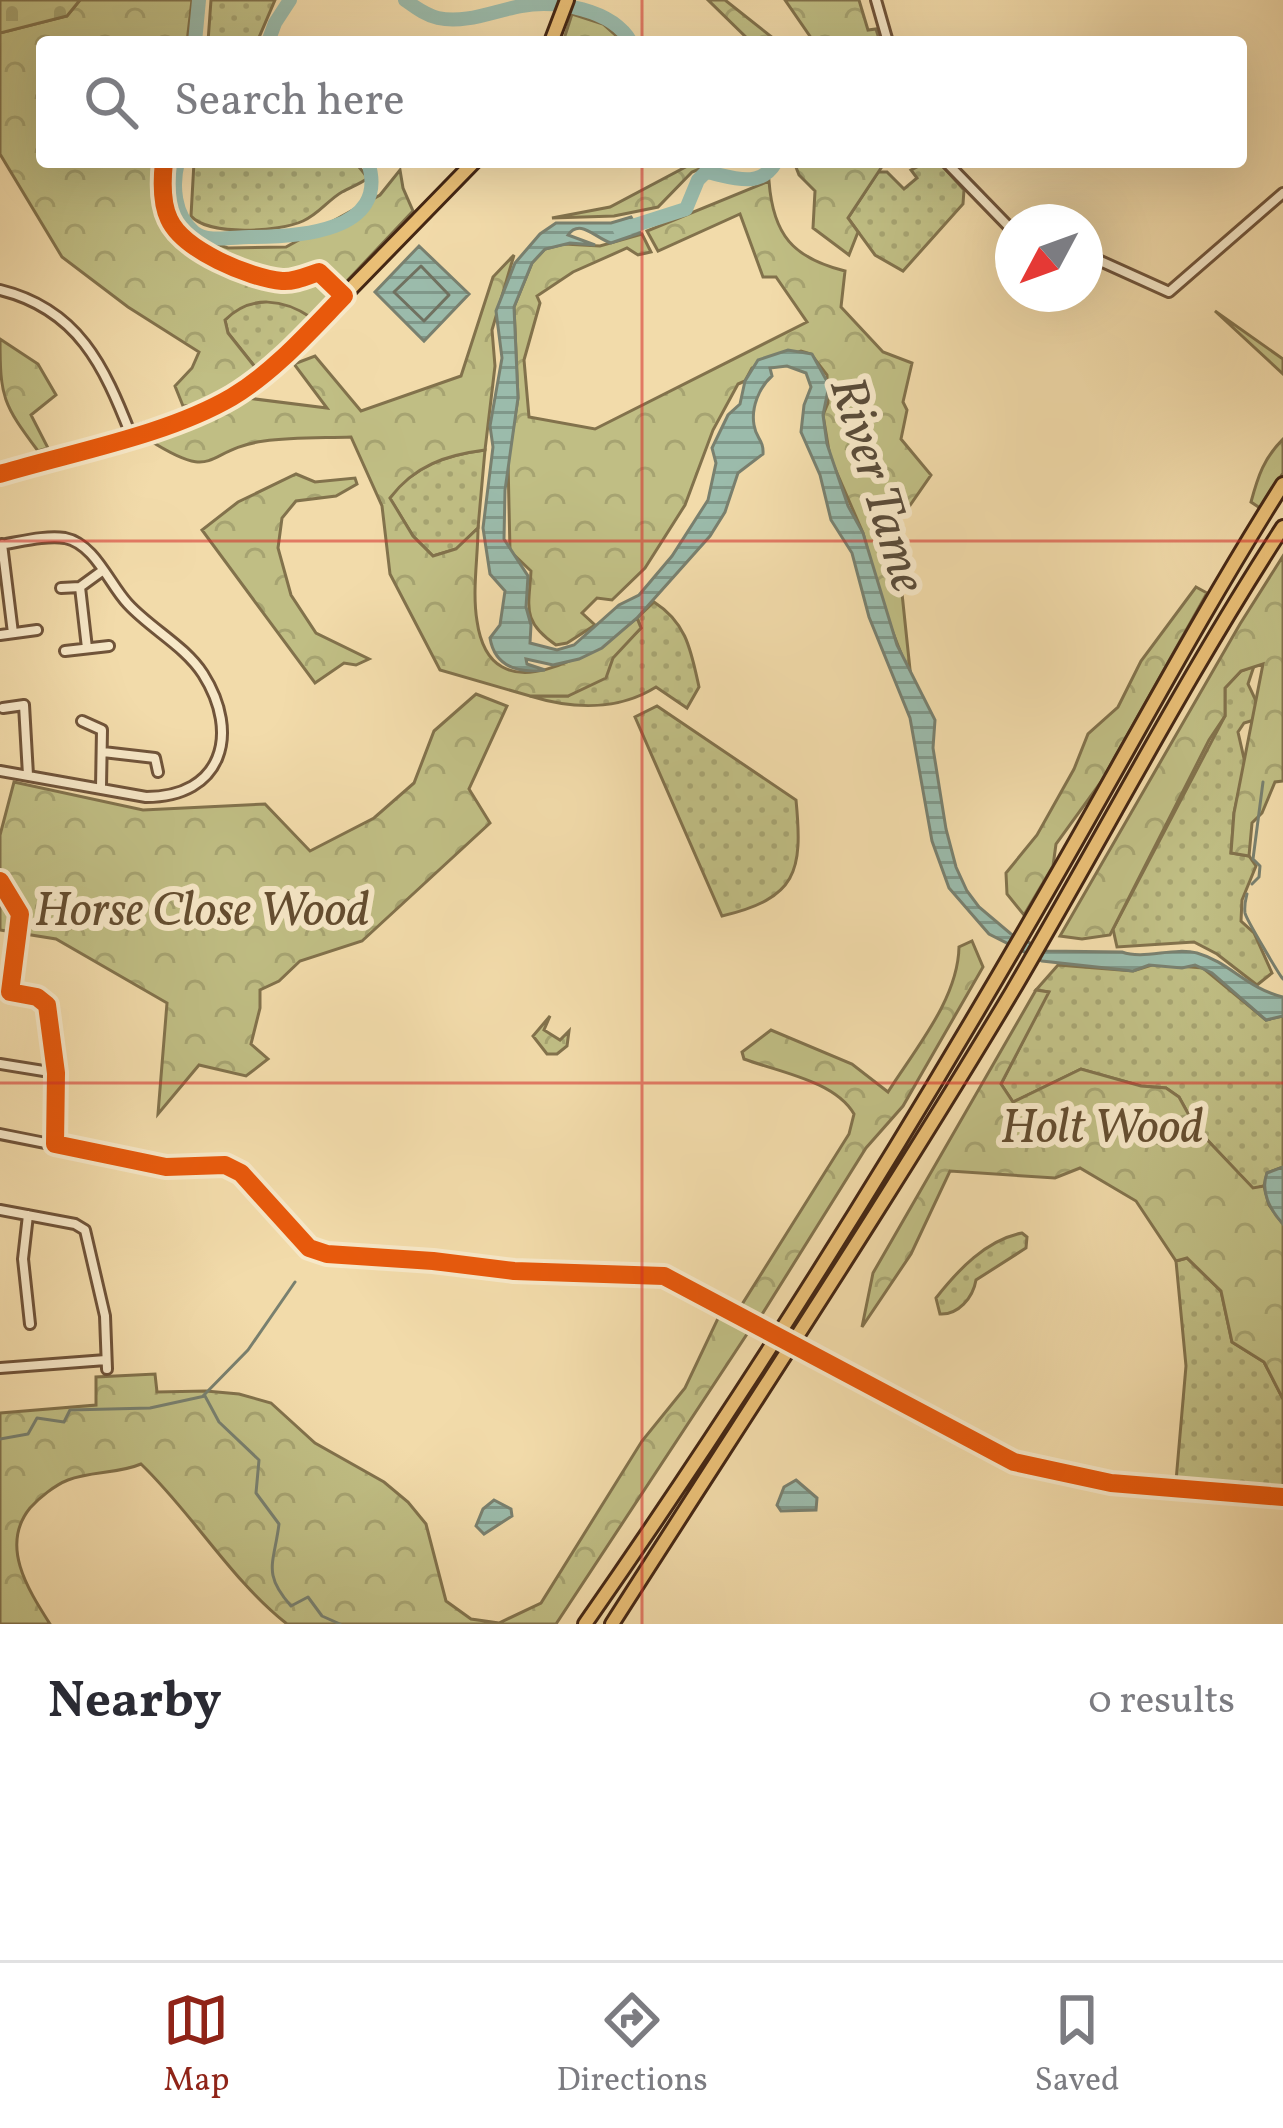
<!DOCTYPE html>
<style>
:root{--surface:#fff;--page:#f2f2f3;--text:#2b2b33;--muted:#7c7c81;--line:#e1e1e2;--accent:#8f2418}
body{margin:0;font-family:Vollkorn,serif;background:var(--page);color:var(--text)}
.compass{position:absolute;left:995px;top:204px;width:108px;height:108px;border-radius:50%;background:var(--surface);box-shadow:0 12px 48px #0002;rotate:229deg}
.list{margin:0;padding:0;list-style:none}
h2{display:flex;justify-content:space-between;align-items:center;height:156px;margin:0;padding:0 48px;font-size:51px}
h2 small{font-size:39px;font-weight:400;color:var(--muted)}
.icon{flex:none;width:66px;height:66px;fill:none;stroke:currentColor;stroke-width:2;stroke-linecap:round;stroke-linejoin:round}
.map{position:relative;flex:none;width:1283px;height:1624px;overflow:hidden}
.search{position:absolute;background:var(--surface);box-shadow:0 12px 48px #0002;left:36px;right:36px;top:36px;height:132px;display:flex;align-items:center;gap:30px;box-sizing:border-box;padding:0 42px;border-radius:12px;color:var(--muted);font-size:45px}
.sheet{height:336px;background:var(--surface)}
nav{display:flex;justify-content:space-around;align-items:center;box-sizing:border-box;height:168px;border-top:3px solid var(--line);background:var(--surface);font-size:33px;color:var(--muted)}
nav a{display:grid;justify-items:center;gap:6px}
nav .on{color:var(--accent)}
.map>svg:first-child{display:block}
.grass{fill:url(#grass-dots);stroke:#82724c;stroke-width:3}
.forest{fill:url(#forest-crowns);stroke:#82724c;stroke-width:3}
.cemetery{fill:url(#cemetery-stones);stroke:#82724c;stroke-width:3}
.water{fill:url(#water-rules);stroke:#79806f;stroke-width:3}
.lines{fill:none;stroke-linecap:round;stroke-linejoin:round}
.shore{stroke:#707160;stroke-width:3}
.stream{stroke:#79806f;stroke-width:3}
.river{stroke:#9bbbab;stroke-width:14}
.minor-casing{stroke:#70543a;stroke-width:14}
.trunk-casing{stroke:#452714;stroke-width:18}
.motorway-casing{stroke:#452714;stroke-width:18}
.minor{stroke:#f7e8c8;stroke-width:8}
.trunk{stroke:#e9be75;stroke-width:12}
.motorway{stroke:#e9be75;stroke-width:12}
.cycleway-casing{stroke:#f7e8c8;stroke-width:26}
.cycleway{stroke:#e8590c;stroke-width:18}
.grid{fill:none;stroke:#d62828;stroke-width:3;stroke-opacity:0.55}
.labels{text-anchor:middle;stroke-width:12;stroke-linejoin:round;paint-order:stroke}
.park-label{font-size:48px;font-style:italic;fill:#644d30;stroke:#f7e8c8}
.water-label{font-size:51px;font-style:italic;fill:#5a4c3a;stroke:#f7e8c8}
</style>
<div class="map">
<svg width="1283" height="1624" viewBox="0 0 1283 1624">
<defs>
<pattern id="grass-dots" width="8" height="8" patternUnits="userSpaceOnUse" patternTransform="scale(3)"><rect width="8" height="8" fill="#c0be84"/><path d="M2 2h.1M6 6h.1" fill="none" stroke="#a6a371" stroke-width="1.8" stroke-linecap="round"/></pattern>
<pattern id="forest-crowns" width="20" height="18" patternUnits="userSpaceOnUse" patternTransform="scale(3)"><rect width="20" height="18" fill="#c0be84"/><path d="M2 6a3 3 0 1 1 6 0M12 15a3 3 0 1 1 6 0" fill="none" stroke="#a6a371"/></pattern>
<pattern id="cemetery-stones" width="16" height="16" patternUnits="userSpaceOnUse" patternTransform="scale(3)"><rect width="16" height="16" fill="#c0be84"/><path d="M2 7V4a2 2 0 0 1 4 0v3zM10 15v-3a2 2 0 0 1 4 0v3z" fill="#a6a371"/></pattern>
<pattern id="water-rules" width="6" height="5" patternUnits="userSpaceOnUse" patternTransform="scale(3)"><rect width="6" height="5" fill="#9bbbab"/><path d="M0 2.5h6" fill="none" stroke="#80988a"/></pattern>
</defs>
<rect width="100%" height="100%" fill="#f2dbaa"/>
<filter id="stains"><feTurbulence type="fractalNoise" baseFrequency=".00167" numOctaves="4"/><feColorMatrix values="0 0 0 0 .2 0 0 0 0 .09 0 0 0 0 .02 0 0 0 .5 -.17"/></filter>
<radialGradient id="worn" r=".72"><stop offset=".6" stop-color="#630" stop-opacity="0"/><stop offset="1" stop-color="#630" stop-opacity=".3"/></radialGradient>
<path class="grass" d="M211 0H275L257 42H208Z
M194 162H355L368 178C360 184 351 187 342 192 328 200 319 214 303 221 279 232 208 236 191 216Z
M927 162H939L964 190 963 204 903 271 875 255 848 218 878 172H887L904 189 917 178 911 170Z
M268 301 292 304 312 318 259 372 228 333 225 320 239 306Z
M485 450 478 528 456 549 433 556 413 536 389 497C416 466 446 455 485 450Z
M654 602C687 623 691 651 699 687L687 708 656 687C618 711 572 709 530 696H568L641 628 637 618Z
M1254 666 1248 684 1257 703 1254 720 1244 723 1238 732 1245 763 1234 813 1231 853 1249 856 1256 866 1242 900 1241 921 1254 933 1272 973 1257 985 1217 954 1194 942 1117 947 1113 929 1225 716V688L1241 671Z
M657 706 796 800C803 872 797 898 722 916L635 717Z
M1155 964 1203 968 1266 1020 1283 1016V1167L1267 1173 1264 1186 1253 1189 1196 1128 1179 1097 1166 1088 1141 1086 1081 1069 1013 1102 1001 1084 1048 992 1036 990 1058 965 1133 971Z
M1022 1233 1027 1237 1026 1248 976 1280C973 1298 958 1315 940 1314L936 1298C958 1270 986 1240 1022 1233Z
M1187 1258 1221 1291 1232 1342 1264 1362 1283 1399V1486L1176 1481 1186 1366 1176 1261Z"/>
<path class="forest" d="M80 0H192L187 42H42V162H172V207L188 234 228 248 286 247 380 195 400 170 403 188 413 211 312 318C284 299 251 294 225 320L228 333 259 372 195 405 183 406 175 386 192 368 199 352 128 307 62 257 0 154V33L67 16Z
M708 0H725L778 42H751Z
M785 0H859L868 30 876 29 880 42H814Z
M572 14 603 24 623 42H563Z
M695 162H717L692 172 658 207 614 216 552 218 610 207Z
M794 162H885L848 218 858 232 849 255 813 228 815 191 799 175Z
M769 181C773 235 793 258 845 271L841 307 883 352 912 363 903 402 907 410 901 439 931 475 895 527 911 679 883 607 863 533 830 457 823 415 828 403 827 375 811 354 801 351 752 368 745 381 738 384 713 430 685 505 645 568 612 600 597 598 582 613 595 625 567 643 556 645C521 621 529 607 531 571L510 551 508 461 518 398 514 307 532 263 545 249 564 244 600 246 642 234 651 252 638 255 627 248 573 272 537 296 540 303 524 360 529 417 595 429 807 322 776 277H763L740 214 658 251 647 231Z
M514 255 492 330 495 366 485 450C446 455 415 465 390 498L413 536 433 556 456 549 478 528C478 557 472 591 477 621 491 719 594 653 637 618L641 628 613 658 606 678 568 696H530L440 670 390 574 382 506 351 437C322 438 292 437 264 441 202 450 219 484 149 440L247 398 327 408 294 364 315 356 361 411 461 376 493 277Z
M1215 311 1283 359V374Z
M0 339 38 364 56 395 31 415 48 448 38 451C3 404 0 398 0 339Z
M1283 439V473L1260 508 1251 502C1258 476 1264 458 1283 439Z
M296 474 315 482 355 478 357 484 336 496 296 501 282 518 278 548 291 595 316 633 369 659 356 665 344 663 315 683 202 530 238 502Z
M1283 556V781L1275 782 1262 813 1252 823 1249 856 1231 853 1234 813 1263 664 1241 671 1225 688V716L1209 740 1110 935 1082 939 1060 936 1240 624Z
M1196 587 1207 593 1101 782 1056 844 1053 866 1024 915 1007 894 1006 873 1037 835 1074 769 1088 734 1118 707 1141 661Z
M476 694 507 706 469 789 490 823 362 941 300 961 279 981 260 990V1008L251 1044 268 1059 246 1076 199 1065 158 1114 167 1003 56 939 0 930V835L14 782 143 810 265 804 310 851 374 818 414 783 434 731Z
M972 941 983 967 903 1106 866 1148 761 1316 741 1306 849 1134 854 1114C835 1081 779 1072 744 1059L742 1052 771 1030 852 1064 888 1092C915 1049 958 999 959 947Z
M1036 990 1049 992 1001 1084 1013 1102 1081 1069 1141 1086 1166 1088 1179 1097 1196 1128 1253 1188 1264 1186 1269 1205 1283 1224V1399L1264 1362 1232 1342 1221 1291 1187 1258 1176 1261 1136 1201 1080 1168 1055 1178 950 1171 911 1254 862 1327 873 1273Z
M550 1016 544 1030 560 1040 569 1031 567 1046 557 1054H547L533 1036Z
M720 1314 749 1331 556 1624H287C231 1580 193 1514 141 1464 118 1474 91 1471 68 1480 55 1485 39 1498 30 1508 0 1545 27 1588 50 1624H0V1413L96 1405V1377L155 1374 157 1392 206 1391 239 1394 271 1403 315 1443 384 1482 408 1502 426 1524 446 1601 471 1619 499 1623 541 1603 642 1441 685 1388Z"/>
<path class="cemetery" d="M0 0H80L67 16 0 33Z"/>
<path class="water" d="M631 217 640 233 611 243C595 238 580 218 568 235L595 245 570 243 545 249 532 263 514 307 518 398 505 490 504 539 528 576 526 607 531 625 530 643 557 650 574 645 619 605 639 595 672 556 708 500 716 463 712 448 728 415 740 404 745 381 758 360 788 350 812 354 829 385 823 415 827 444 848 506 863 533 897 645 935 720 933 748 946 829 956 867 967 891 979 907 1011 934 1047 951 1122 952C1144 960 1173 947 1197 953 1229 962 1248 989 1283 997V1016L1266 1020 1212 973 1195 965 1182 968 1149 965 1133 971 1042 961 989 934 949 888 932 841 910 718 869 617 852 553 831 520 820 475 801 432 804 405 811 387 806 373 787 366 770 368 772 376C759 387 751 408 754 425 756 439 764 440 763 454L738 473 725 512 710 536 637 618 602 648 579 659 553 665 526 659 527 664 545 670C519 673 495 668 490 638L500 625 505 591 490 574 483 528 493 447 490 426 502 358 496 311 515 263 540 234 556 223H611Z
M419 246 469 294 424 341 375 292Z
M1283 1167V1224C1270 1210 1260 1191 1267 1173Z
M796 1480 817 1498 816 1510 781 1511 777 1505 784 1487Z
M494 1500 511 1509 512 1516 484 1534 476 1526 483 1509Z"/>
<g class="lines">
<path class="shore" d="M421 266 449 295 424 321 394 292Z"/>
<path class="stream" d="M1252 884 1259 877 1260 866 1253 859 1263 782
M1247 894C1245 902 1244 905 1245 913 1246 919 1280 976 1283 979
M203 1396 248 1350 295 1282
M0 1439 28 1434 37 1418 64 1422 70 1410 150 1408 205 1396 219 1422 259 1460 256 1493 279 1524C274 1564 262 1573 291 1606L308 1597 322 1616 340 1624"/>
<path class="river" d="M405 0C415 7 425 15 438 18 465 24 494 11 521 6 557 0 612 9 631 42
M195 42 199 0
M268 42 275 23 290 0
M178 162C172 185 174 215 194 232 207 243 232 237 249 237 295 237 391 233 368 162
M620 230 686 209 698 180 706 172C732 177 760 190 776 162"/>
<defs>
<path id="minor" d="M876 0 888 42
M946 162 1013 231
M1085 254 1169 292 1283 193
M0 290C78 309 104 366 131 435
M2 544 13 633
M0 545C20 542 45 535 65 538 95 544 109 584 128 604 151 629 185 646 203 674 241 734 222 797 146 797L0 771
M61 588 80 587
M0 635 37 630
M87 648 80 587 102 571
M65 651 109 646
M3 708 24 705 28 775
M82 721 102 730 101 787
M103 752 155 758 158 772
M0 991 37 997 47 1005 56 1073 55 1144
M0 1064 56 1073
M0 1134 166 1167 225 1165 251 1183
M0 1210 75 1224 85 1230 105 1316 107 1369
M28 1215 23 1259 30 1324
M0 1368 106 1360"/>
<path id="trunk" d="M551 42 567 0
M0 474 198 414 234 396 289 352 474 162"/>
<path id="motorway" d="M585 1624C753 1383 909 1133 1055 878 1131 746 1202 612 1283 484
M612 1624C746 1414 884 1206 1012 992 1103 837 1185 678 1283 527"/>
</defs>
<use href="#minor" class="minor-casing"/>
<use href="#trunk" class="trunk-casing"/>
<use href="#motorway" class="motorway-casing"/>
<use href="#minor" class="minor"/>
<use href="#trunk" class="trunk"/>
<use href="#motorway" class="motorway"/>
<defs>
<path id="cycleway" d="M0 474C73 452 167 435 232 397 275 371 309 332 344 296L319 272C307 276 294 282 282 281 249 278 183 250 169 219 161 202 162 180 164 162
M0 881 20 914 10 992 37 997 47 1005 56 1073 55 1144 166 1167 225 1165 241 1173 309 1248 327 1254 433 1261 514 1271 664 1276 1014 1462 1111 1483 1283 1497"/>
</defs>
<use href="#cycleway" class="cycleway-casing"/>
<use href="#cycleway" class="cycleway"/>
</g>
<path class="grid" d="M642 0V42M642 162V1624M0 541H1283M0 1083H1283"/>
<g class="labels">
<g class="park-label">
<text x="202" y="925">Horse Close Wood</text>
<text x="1102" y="1142">Holt Wood</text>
</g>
<g class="water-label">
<text transform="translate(880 484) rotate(73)" y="18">River Tame</text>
</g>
</g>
<rect width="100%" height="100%" filter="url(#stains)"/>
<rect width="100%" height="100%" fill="url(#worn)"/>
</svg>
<svg class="compass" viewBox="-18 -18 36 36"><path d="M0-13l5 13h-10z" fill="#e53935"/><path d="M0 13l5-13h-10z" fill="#7c7c81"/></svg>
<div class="search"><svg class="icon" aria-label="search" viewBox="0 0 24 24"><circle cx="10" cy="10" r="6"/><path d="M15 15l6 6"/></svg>Search here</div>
</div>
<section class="sheet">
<h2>Nearby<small>0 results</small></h2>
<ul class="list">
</ul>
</section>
<nav>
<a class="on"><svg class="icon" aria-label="map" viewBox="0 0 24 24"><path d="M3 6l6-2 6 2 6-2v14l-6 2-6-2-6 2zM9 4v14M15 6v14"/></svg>Map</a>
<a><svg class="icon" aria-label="directions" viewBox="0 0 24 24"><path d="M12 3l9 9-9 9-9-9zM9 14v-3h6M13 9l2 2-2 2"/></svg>Directions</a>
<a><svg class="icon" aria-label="saved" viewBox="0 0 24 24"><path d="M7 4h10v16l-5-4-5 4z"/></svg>Saved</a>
</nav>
